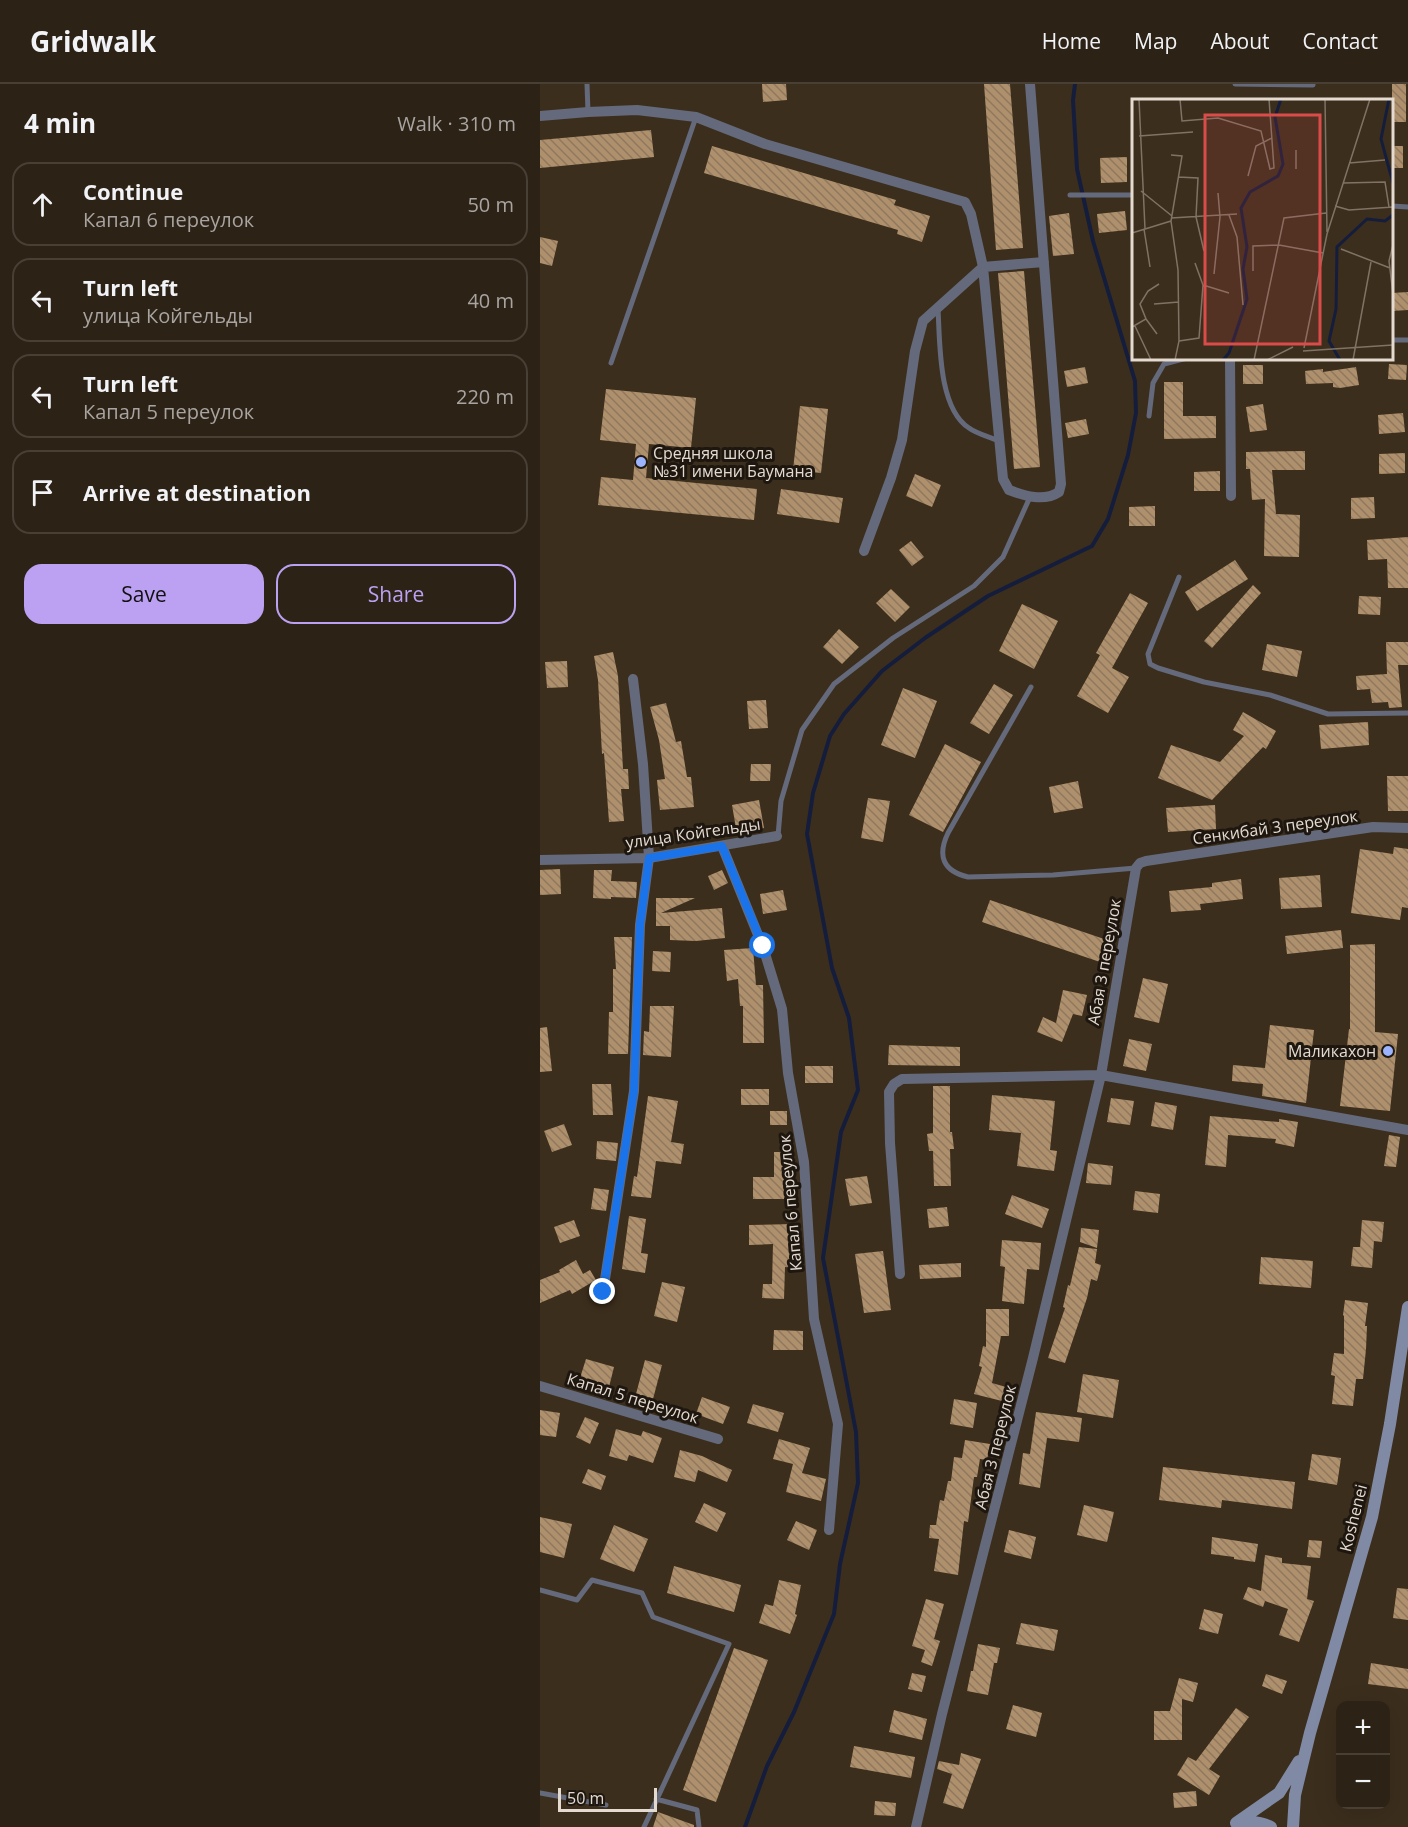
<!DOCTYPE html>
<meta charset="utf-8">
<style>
:root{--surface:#2d2216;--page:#392f23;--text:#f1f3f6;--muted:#a7a4a1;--line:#483f35;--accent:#bca0f2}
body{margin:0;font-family:"Open Sans",sans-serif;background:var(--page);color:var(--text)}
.controls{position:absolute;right:18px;bottom:18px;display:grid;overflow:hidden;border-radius:12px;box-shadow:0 6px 24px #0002}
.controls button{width:54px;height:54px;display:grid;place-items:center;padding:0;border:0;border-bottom:2px solid var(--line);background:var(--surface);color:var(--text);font:30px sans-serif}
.scale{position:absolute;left:18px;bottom:15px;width:99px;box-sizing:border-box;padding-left:6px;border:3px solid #e4dad0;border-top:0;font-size:16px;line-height:21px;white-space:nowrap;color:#e4dad0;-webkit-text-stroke:4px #1e1710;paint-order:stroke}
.stop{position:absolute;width:18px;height:18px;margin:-14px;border:4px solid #1a73e8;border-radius:50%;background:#fff}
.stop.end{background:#1a73e8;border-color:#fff;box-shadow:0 2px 6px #0008}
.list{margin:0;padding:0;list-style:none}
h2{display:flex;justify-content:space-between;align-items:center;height:78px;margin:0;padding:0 24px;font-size:26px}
h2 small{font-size:20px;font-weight:400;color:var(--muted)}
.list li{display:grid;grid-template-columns:39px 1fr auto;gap:18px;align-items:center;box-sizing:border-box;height:84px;margin:0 12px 12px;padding:0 12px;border:2px solid var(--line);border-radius:18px}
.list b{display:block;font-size:22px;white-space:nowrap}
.list p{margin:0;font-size:20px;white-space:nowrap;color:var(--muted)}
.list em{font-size:20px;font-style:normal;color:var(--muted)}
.actions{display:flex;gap:12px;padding:18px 24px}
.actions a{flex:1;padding:14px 0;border:2px solid var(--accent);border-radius:18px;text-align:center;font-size:21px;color:var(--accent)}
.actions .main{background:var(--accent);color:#111}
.icon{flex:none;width:33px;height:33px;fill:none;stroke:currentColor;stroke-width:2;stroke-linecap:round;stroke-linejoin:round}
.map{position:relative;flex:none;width:868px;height:1743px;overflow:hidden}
header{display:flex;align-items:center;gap:36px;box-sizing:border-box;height:84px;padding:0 30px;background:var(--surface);border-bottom:2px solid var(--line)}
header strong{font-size:28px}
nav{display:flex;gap:33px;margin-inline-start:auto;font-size:21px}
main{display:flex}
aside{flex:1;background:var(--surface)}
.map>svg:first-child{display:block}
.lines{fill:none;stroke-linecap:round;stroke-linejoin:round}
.stream{stroke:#151d3d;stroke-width:4}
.building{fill:url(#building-back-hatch)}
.lane{stroke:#646a7b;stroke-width:5}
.street{stroke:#646a7b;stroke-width:10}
.secondary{stroke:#808aa5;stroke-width:12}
.route{stroke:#1a73e8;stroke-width:8}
.poi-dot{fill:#9cb4fd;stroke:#1e1710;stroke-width:2}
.labels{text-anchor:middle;stroke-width:6;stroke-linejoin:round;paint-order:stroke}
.poi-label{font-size:16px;fill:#e4dad0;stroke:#1e1710;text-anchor:start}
.street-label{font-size:16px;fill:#e4dad0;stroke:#1e1710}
.inset-river{fill:none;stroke:#151d3d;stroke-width:3}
.inset-road{fill:none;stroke:#7f7365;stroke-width:1.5}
.view{fill:#d94c4a;fill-opacity:0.15;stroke:#d94c4a;stroke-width:3}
.inset-edge{fill:none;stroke:#e4dad0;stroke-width:3}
</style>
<header>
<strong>Gridwalk</strong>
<nav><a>Home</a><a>Map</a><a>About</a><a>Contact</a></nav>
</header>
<main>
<aside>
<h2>4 min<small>Walk · 310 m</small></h2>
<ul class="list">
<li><svg class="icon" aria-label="ahead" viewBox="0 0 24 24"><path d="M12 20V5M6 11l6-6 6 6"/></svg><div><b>Continue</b><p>Капал 6 переулок</p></div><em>50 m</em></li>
<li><svg class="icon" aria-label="left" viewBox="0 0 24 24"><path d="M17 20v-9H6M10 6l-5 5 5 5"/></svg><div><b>Turn left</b><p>улица Койгельды</p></div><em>40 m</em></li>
<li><svg class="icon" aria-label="left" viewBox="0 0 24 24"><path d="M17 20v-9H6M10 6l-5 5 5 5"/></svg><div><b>Turn left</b><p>Капал 5 переулок</p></div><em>220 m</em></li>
<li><svg class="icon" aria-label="arrive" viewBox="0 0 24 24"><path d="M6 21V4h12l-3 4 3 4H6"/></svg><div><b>Arrive at destination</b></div></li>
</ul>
<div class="actions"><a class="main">Save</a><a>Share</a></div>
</aside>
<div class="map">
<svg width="868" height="1743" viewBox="0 0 868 1743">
<defs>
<pattern id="building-back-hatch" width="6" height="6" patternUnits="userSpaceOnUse" patternTransform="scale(1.5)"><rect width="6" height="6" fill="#af906c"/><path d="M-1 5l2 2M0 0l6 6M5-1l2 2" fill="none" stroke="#8f785e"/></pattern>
</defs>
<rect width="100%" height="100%" fill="#3c2e1d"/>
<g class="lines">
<path class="stream" d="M205 1743 227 1682 254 1628 294 1530 300 1480 318 1399 316 1348 283 1174 301 1048 318 1006 309 934 292 884 267 750 273 709 290 652 304 630 342 587 385 554 448 512 552 462 568 435 588 371 596 329 595 297 553 157 537 85 533 16 535 0"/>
</g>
<path class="building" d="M222 0H246L247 16 223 18Z
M444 0H470L483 164 456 166Z
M852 0H866V38H852Z
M111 46 114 73 0 84V56Z
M172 62 356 116 354 121 390 132 382 158 357 150 358 146 164 89Z
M852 62H863V84H852Z
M587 73V98L561 99 560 74Z
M585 127 587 146 559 149 557 130Z
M529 129 534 170 513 172 509 132Z
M0 153 18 157 12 182 0 179Z
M484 187 500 383 474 385 458 189Z
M868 208V226L852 227V209Z
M849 280 867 281 866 296 848 295Z
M703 281H723V300H703Z
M545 283 548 299 527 303 524 287Z
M816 283 819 301 800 304 793 303V299L766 300 765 287 783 285V288Z
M624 298H643V332H676V354L624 355Z
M66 305 156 314 151 364 109 360 106 394 217 405 214 436 58 421 61 393 93 396 96 360 60 356Z
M723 320 727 346 710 348 706 323Z
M260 322 288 325 281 389 253 386Z
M863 329 865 348 839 350 838 331Z
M546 335 549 350 528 354 525 339Z
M765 367V386H732L736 430 760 431 759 473 724 472 725 415 712 416 710 385H706V368Z
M865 369V389L839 390V370Z
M680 387V407H654V388Z
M375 390 401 401 392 423 366 412Z
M241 405 303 414 299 439 237 430Z
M834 413 835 434 811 435V414Z
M615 422V442H589V423Z
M868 453V504H848L847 475 828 476 827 456Z
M371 457 384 473 372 482 359 466Z
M695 476 708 495 657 527 645 508Z
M713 501 721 509 672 564 664 557Z
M351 505 370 523 355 538 336 519Z
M590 509 608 519 572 584 589 593 568 629 537 612 560 571 556 569Z
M819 512 841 513 840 531 818 530Z
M482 520 518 537 494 585 459 567Z
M299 545 319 563 302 580 283 563Z
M846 558H868V581H858L862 623 849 624 848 618 832 619 830 605 817 606 816 592 847 590Z
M727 560 762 567 757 593 722 586Z
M73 568 78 592 83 685H88L89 705H81L84 737 69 738 64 669 62 670 58 596 54 572Z
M27 577 28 603 7 604 5 578Z
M454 600 473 611 449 650 430 639Z
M363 604 397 617 375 674 341 661Z
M226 616 228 644 209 645 207 617Z
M126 619 136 658 141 657 147 693H151L154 723 120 726 117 696 125 695 119 656 110 623Z
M703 628 736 647 726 665 723 663 672 716 618 694 631 661 680 678 704 652 693 646Z
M828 638 829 661 781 665 779 641Z
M405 660 441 678 403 748 369 731Z
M211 680H231L230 697H210Z
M847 692H868V727H848Z
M538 697 543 724 514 729 509 703Z
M328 714 350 717 343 758 321 754Z
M219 716 224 744 197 750 192 721Z
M675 721 676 745 628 748 626 724Z
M854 763 868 765V824L862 823 860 836 811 829 820 765 853 770Z
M20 785 21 810 0 811V786Z
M54 786H72L71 797 97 798 96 814 71 813V815L53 814Z
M182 786 188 799 174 806 168 792Z
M780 791 782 823 741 825 739 794Z
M701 795 703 815 660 820 661 826 631 828 629 807 672 803V799Z
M243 806 247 826 223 830 220 810Z
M116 814H155L121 829 182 824 185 854 156 857 130 856V842H116Z
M450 816 567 856 560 878 442 838Z
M801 846 803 864 747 870 745 852Z
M74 853H92L88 970H68L69 928H73V885H76Z
M835 860V948L858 950 850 1027 800 1022 809 945H810V861Z
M213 864 216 901H223L224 959H203V922H200L198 895 187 897 184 866Z
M113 867 131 868 130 888 112 887Z
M603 894 628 900 619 939 594 933Z
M523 906 547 911 542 932 533 930 522 958 497 948 503 933 516 939Z
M110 922H134L131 973 103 971 104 947 109 948Z
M730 941 774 946 766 1019 722 1012 723 1000 692 997 693 981 725 984Z
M7 943 12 987 0 988V944Z
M589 955 612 960 606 987 583 982Z
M349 961 420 963V982L348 981Z
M265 982H293V999H265Z
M52 1000H71L73 1031H53Z
M393 1002H410V1048H412L414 1065H410L411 1102H394L393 1067H389L387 1050 393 1049Z
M201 1005H229V1021H201Z
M452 1011 515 1017 510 1066 517 1067 514 1087 477 1082 481 1049 449 1046Z
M108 1012 138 1017 131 1058 144 1060 141 1080 116 1077 111 1114 91 1112 94 1092 97 1093Z
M571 1014 594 1017 590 1041 567 1038Z
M615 1018 637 1022 633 1046 611 1042Z
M230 1027H247V1041H230Z
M670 1032 739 1038V1035L758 1038 754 1063 735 1059 736 1055 688 1051 686 1083 665 1081Z
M24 1040 32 1061 12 1068 4 1047Z
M849 1051 860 1053 856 1083 844 1082Z
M57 1057 78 1059 76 1077 56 1075Z
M234 1068H250V1081H248V1115H213V1093H234Z
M548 1079 573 1082 571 1101 546 1099Z
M327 1092 332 1119 310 1122 305 1095Z
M54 1104 69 1106 66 1127 51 1125Z
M595 1107 620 1110 618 1129 593 1126Z
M472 1111 509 1125 502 1144 465 1130Z
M407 1123 409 1142 389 1144 387 1125Z
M89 1132 106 1135 101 1169 108 1170 105 1189 82 1185Z
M34 1136 40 1152 20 1159 14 1143Z
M822 1136 844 1138 842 1158 834 1157 832 1184 811 1182 813 1163H820Z
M254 1140 255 1184 245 1183 244 1215 222 1214 223 1200H232L233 1160 209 1161V1141Z
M541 1144 559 1146 557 1164 540 1158Z
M462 1156 501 1159 499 1186 487 1185 484 1220 462 1217 465 1183 460 1182Z
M539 1163 557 1165 555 1179 561 1181 557 1197 551 1195 547 1214 525 1279 508 1274 525 1224 523 1223 528 1201 530 1202Z
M343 1167 351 1226 324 1229 315 1170Z
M721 1173 773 1177 771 1204 719 1200Z
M36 1176 43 1190 50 1186 56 1196 32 1210 30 1206 0 1219V1196L20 1188 19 1186Z
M421 1179V1193L380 1195 379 1181Z
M122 1198 145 1203 137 1238 114 1232Z
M805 1216 828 1219 825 1242H827L826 1265 823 1295H816L813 1322 792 1320 795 1292 791 1291 794 1269 804 1270V1232L803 1231Z
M446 1225H469V1252H461L452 1299 466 1303 462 1317 434 1310 442 1283 439 1282 443 1262 446 1263Z
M234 1246 263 1247V1266H233Z
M46 1275 74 1283 69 1303 40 1294Z
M105 1276 122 1281 113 1315 96 1310Z
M543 1290 579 1296 573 1334 537 1328Z
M162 1313 190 1323 183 1340 156 1330Z
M414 1315 437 1319 433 1344 410 1340Z
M213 1320 244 1329 238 1348 207 1339Z
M0 1326 20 1329 16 1353 0 1351Z
M496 1328 542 1334 539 1358 507 1354 500 1404 479 1400 483 1369 490 1370Z
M45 1333 59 1339 50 1360 36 1353Z
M76 1345 101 1352 103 1347 122 1354 113 1379 89 1371 87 1377 69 1372Z
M239 1355 270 1364 262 1389 286 1395 281 1417 246 1408 253 1380 233 1375Z
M425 1356 450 1360 447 1376 440 1375 437 1393H434L428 1438 424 1437 418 1491 394 1487 399 1455 389 1454 390 1441H396L400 1416 404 1417 408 1397H411L414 1373 422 1374Z
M140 1366 162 1372 192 1386 187 1398 158 1386 155 1398 134 1393Z
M772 1370 801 1374 797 1401 768 1396Z
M623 1383 755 1398 752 1425 682 1416 681 1424 619 1416Z
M48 1385 66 1392 61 1406 42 1399Z
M164 1419 186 1429 177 1448 155 1438Z
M544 1421 574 1428 567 1458 537 1451Z
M0 1433 32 1440 24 1474 0 1468Z
M256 1437 277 1446 269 1466 247 1456Z
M74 1441 108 1455 94 1488 60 1475Z
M469 1446 496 1453 491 1475 464 1468Z
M672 1453 718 1460 715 1478 694 1475V1473L671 1470Z
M769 1456 782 1457 780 1474 767 1473Z
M725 1471 742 1474V1479L771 1482 767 1515 774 1517 759 1558 739 1551 748 1525 725 1517 723 1523 703 1515 708 1503 721 1507Z
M134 1482 201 1501 194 1528 127 1509Z
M239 1496 261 1501 255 1530 257 1531 250 1550 219 1539 225 1520 233 1522Z
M857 1504 868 1505V1536L853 1534Z
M386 1515 404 1520 394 1555 400 1557 392 1582 381 1578 385 1566 372 1562Z
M664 1525 683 1530 678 1550 659 1545Z
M481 1539 518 1546 514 1567 476 1560Z
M438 1560 460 1564 457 1579H454L448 1611 427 1607 431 1587H433Z
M194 1564 228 1576 176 1718 143 1706Z
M831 1579 868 1585V1605L828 1600Z
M372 1589 386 1592 382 1608 368 1605Z
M726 1590 747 1597 742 1610 722 1602Z
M639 1594 658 1599 653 1618 642 1615V1656H614V1627H630Z
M473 1621 502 1629 496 1653 466 1645Z
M696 1624 709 1633 669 1685 680 1692 669 1711 637 1691 648 1673 656 1677Z
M354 1626 387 1635 382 1656 349 1648Z
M314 1662 375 1673 371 1694 310 1683Z
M421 1669 441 1675 423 1725 403 1719 412 1690 397 1685 399 1677 419 1681Z
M656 1707 657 1722 634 1724 633 1709Z
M335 1717 356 1719 355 1732 334 1731Z
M118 1728 154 1741V1743H113Z"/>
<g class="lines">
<path class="lane" d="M47 0 48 28
M695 0 773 1V0
M530 111H594
M852 122 868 123
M398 225C400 258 398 324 429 344 437 350 450 353 459 357
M852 256H868
M71 279 156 33
M609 332 613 299 624 280 647 274
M639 493 608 570 610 580 618 584 664 598 730 611 788 630 868 629
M491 603 408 749C397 772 403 787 428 793L513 791 596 784
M238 752 241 717 262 646 294 600 353 554 434 502 463 473 490 413
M0 1506 37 1516 52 1496 102 1509 113 1533 189 1560 104 1743
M0 1709 66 1721
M116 1715 157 1726 159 1743"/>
<path class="street" d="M0 32 48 28 97 26 156 33 225 60 425 118 431 130 443 183 463 395 469 406C485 412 504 418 519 408L521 400 490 0
M690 274 691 412
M324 467 351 394 362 356 375 267 383 237 443 183 504 178
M182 762 223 863 242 925 248 989 264 1078 274 1235 298 1340 289 1446
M0 776 109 774 237 752
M360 1190 350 1059 349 1008 354 1000 362 995 561 991 868 1046
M63 1208 94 1007 100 841 109 774 103 680 93 595
M0 1302 178 1355
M376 1743 402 1630 493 1274 561 991 596 784 600 779 606 777 833 743 868 744"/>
<path class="secondary" d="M696 1739 739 1709 759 1677
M698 1739C710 1737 720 1737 731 1743
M753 1743 755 1711 770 1649 832 1433 850 1340 868 1223"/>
</g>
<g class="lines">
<path class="route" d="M63 1208 94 1007 100 841 109 774 182 762 223 862"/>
</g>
<g class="poi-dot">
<circle cx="101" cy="378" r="6"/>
<circle cx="848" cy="967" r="6"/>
</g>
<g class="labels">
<g class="poi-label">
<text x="113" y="375">Средняя школа<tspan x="113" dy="18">№31 имени Баумана</tspan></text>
<text x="836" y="973" text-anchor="end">Маликахон</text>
</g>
<g class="street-label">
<text transform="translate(735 743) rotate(-8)" y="6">Сенкибай 3 переулок</text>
<text transform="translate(153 749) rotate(-8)" y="6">улица Койгельды</text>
<text transform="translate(564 878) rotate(-80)" y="6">Абая 3 переулок</text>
<text transform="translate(250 1119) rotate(-95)" y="6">Капал 6 переулок</text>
<text transform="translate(93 1314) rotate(17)" y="6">Капал 5 переулок</text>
<text transform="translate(455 1363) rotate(-76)" y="6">Абая 3 переулок</text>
<text transform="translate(813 1434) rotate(-76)" y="6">Koshenei</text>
</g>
</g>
<g transform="translate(592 15)">
<rect width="261" height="261" fill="#3c2e1d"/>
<path class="inset-river" d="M257 0 249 40 261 84M91 261 97 254 115 200 111 170 115 148 109 109 118 93 146 77 151 65 143 18 149 0M208 261 197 242 204 210 205 148 235 120 253 122 261 116"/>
<path class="inset-road" d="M7 0 13 130M48 0 50 22 86 19 129 32 138 70 142 69 137 0M193 0 195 133M7 37 61 33M164 51V70M39 56 50 57 39 122 46 171 47 242 43 261M217 64 253 61M116 77 124 47 140 39M46 78 66 79 64 118 72 152M211 84 253 83 257 108M9 92 40 117M203 107 217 111 261 108M97 116 105 138 111 206M39 119 105 115M12 130 18 168M0 134 39 122M261 146 257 162 261 195M209 150 258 169M121 172V147L147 146 191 154M82 175 88 118 86 94M71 186 97 194M22 205 47 203M14 220 25 235M3 227 19 261M0 228 14 220 8 205 16 192 27 185M47 242 67 239 71 186 63 164M172 249 195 135 238 0M171 252 261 246M122 261 152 119 194 114M135 261 161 248M221 261 239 163"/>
<path class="view" d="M73 16H188V245H73Z"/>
<rect width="261" height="261" class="inset-edge"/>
</g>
</svg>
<div class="controls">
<button>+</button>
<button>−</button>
</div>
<div class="scale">50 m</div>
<div class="stop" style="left:223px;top:862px"></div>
<div class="stop end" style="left:63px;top:1208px"></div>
</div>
</main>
